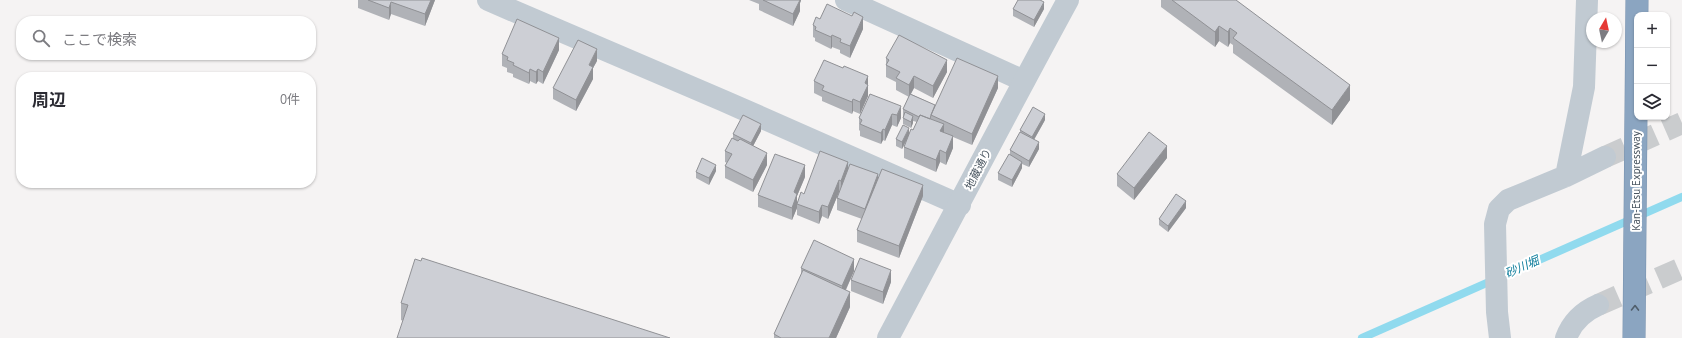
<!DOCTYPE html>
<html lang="ja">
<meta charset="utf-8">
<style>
:root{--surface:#fff;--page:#f7f7f7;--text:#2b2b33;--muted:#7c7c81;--line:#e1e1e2}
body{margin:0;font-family:"PT Sans","Noto Sans JP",sans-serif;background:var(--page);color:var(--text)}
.controls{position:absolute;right:12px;top:12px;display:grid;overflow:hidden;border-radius:8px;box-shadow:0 1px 3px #0004}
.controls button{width:36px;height:36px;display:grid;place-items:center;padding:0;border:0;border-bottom:1px solid var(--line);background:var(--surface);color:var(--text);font:20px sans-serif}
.compass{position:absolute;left:1586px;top:12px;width:36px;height:36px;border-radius:50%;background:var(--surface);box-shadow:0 1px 3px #0004;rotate:9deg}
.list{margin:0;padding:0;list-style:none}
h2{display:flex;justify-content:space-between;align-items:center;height:52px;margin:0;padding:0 16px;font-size:17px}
h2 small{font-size:13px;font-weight:400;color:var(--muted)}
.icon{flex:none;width:22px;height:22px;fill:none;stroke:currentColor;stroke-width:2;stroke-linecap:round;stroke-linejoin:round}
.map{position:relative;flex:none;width:1682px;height:338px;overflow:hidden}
.search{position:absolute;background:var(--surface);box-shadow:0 1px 3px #0004;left:16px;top:16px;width:300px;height:44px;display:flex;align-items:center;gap:10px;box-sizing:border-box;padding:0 14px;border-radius:16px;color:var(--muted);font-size:15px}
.panel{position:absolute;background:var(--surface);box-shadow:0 1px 3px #0004;left:16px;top:72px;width:300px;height:116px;border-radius:16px}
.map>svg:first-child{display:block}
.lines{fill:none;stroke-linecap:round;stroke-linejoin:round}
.stream{stroke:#90daee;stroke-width:8}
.minor-tunnel{stroke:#caccce;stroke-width:22;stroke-dasharray:22 11;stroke-linecap:butt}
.motorway-casing{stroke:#7690ad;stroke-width:23}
.minor{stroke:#c1cad2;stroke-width:22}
.tertiary{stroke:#c1cad2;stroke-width:22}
.motorway{stroke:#8ba5c1;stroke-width:22}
.wall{fill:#b0b2b7}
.shaded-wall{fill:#909195}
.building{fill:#cdcfd5;stroke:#909195}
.oneway{stroke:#505e6b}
.labels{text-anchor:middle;stroke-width:4;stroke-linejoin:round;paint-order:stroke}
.street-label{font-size:11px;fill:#4a5661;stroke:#fff}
.water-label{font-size:12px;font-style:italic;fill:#0c7c9b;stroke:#fff}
</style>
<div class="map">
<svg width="1682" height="338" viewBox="0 0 1682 338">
<rect width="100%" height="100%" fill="#f5f3f3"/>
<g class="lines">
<path class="stream" d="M1362 338 1682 197"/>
<path class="minor-tunnel" d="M1605 157 1682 123
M1598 305 1682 268"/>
<defs>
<path id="motorway" d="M1634 338 1637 0"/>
</defs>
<use href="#motorway" class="motorway-casing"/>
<path class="minor" d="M488 0 724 101 960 205
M846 0 1024 81
M1566 176 1584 87 1587 0
M1500 338 1497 312 1495 224 1499 209 1508 200 1566 176 1605 157
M1566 338C1572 322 1582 312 1598 305"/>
<path class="tertiary" d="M888 338C948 225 1007 112 1068 0"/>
<use href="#motorway" class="motorway"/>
</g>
<path class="wall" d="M358 0H435L425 26 391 14 389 20 358 8Z
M749 0H801V1L800 3V11L793 26 759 10V4Z
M1161 0H1236L1350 100 1332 125 1233 53V45L1230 43 1228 47 1219 41 1215 47 1161 7Z
M1013 9H1044L1034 27 1013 16Z
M820 19 863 29 850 58 840 53V50L832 47 831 49 815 41V38L813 37V25Z
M559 50 543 84 538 81 536 84 530 81 529 84 513 77V74L507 72V68L502 66V54Z
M886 58 947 72 933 98 914 88 911 94 935 105 998 88 972 145 953 137V148L946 165 940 162 936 172 904 158V147L906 140 902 149 896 146V139L909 133 913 130 917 122 913 121V123L911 128 903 124V118L904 116H903V109L909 97 896 90V82L886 77Z
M597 61 593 68V79L576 111 553 99V88Z
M843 68 868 76V96L860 114 853 111 852 114 822 101V97L814 93V81Z
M870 94 901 118 897 127 892 125 885 141 883 140 881 144 860 136V131L859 130V118Z
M1045 120 1034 140 1039 149 1029 167 1022 164V168L1012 187 998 180V173L1010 155V150L1020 133V130Z
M761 131 753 146 767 165 753 192 725 178V166L727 163 725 162V151L733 138V134Z
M1167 158 1134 200 1117 186V174Z
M848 168 878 180 923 196 899 258 857 242V230L862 219 837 210V198L839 192 828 219 822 216 819 224 797 215V208L792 220 758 207V195L805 177 797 196V202L804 194Z
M716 171 709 185 696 178V172Z
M1186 208 1168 232 1159 225V219Z
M801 268 854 271 846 290 850 307 836 338H774V334L801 275Z
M851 280 891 282 883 304 851 291Z
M401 303 670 338 403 321 401 320Z"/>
<path class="shaded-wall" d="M431 0H435L425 26V14Z
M797 0H801L800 3V11L793 26V14Z
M391 2V14L389 20V8Z
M1044 2V9L1034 27V20Z
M863 17V29L850 58V46Z
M1219 26V41L1215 47V32Z
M1230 28V43L1228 47V32Z
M832 35V47L831 49V37Z
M559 38V50L543 84V72Z
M597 49V61L593 68V79L576 111V100L589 65Z
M947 60V72L933 98V86Z
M530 69V81L529 84V73Z
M538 69V81L536 84V72Z
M868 76V96L860 114V102L865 83Z
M914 76V88L909 97V85Z
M998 76V88L972 145V134Z
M1350 85V100L1332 125V110Z
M853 99V111L852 114V102Z
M901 106V118L897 127V115Z
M892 114V125L885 141V130Z
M1045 114V120L1032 143V137Z
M913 116V123L911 128V122Z
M761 124V131L751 150V143Z
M944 124V136L940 131Z
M909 128V135L902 149V142Z
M883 129V140L881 144V133Z
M953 136V148L946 165V153Z
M1039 142V149L1029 167V161Z
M1167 146V158L1134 200V188Z
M940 150V162L936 172V160Z
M767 153V165L753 192V180Z
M848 162V174L841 192V181Z
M1022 162V168L1012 187V180Z
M716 165V171L709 185V178Z
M805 165V177L797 196V208L792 220V208L794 192Z
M878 174V186L865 221V209Z
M839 180V192L828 219V207Z
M923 185V196L899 258V246Z
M1186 201V208L1168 232V226Z
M822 205V216L819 224V212Z
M854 259V271L842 298V286Z
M891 270V282L883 304V292Z
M850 292V307L836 338H829Z"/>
<path class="building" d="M368 0H431L425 14 391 2 389 8Z
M763 0H800L793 14Z
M1018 0H1040L1044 2 1034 20 1013 9Z
M1172 0H1236L1350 85 1332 110 1233 38 1237 33 1230 28 1228 32 1219 26 1215 32Z
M827 4 852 16 854 12 863 17 850 46 840 42 841 39 832 35 831 37 815 30 816 27 813 25 816 17 820 19Z
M517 19 559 38 543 72 538 69 536 72 530 69 529 73 513 65 514 63 507 60 508 57 502 54Z
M899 35 947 60 933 86 914 76 909 85 896 78 900 72 886 65 889 60 886 58Z
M578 40 597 49 589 65 593 67 576 100 553 88Z
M957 58 998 76 972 134 931 115Z
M824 60 843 68 844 66 868 76 865 83 868 85 860 102 853 99 852 102 822 90 824 86 814 81Z
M870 94 901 106 897 115 892 114 885 130 883 129 881 133 860 124 862 120 859 118Z
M910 94 935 105 931 115 930 119 920 115 919 117 903 109Z
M1033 107 1045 114 1032 137 1020 130Z
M905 112 913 116 911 122 903 118Z
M743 115 761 124 751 143 733 134Z
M920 115 944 124 940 131 953 136 946 153 940 150 936 160 904 147 911 129 913 130Z
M903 125 909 128 902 142 896 139Z
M1020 132 1039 142 1029 161 1010 150Z
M1149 132 1167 146 1134 188 1117 174Z
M732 138 738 141 740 139 767 153 753 180 725 166 732 154 725 151Z
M820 151 848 162 841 181 839 180 828 207 822 205 819 212 797 204 801 192 804 194Z
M775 154 805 165 794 192 797 194 792 208 758 195Z
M1009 154 1022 162 1012 180 998 173Z
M702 158 716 165 709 178 696 172Z
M850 164 878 174 865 209 837 198Z
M882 169 923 185 899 246 857 230Z
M1176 194 1186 201 1168 226 1159 219Z
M814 240 854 259 842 286 801 268Z
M422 258 670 338H397L408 305 401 303 415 259 421 261Z
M860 258 891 270 883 292 851 280Z
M803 270 850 292 829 338H781L774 334Z"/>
<defs><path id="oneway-chevron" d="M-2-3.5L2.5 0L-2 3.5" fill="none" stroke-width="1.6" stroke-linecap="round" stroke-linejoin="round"/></defs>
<use class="oneway" href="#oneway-chevron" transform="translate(1635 308) rotate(-89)"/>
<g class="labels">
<g class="street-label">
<text transform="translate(978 169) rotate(-63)" y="4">地蔵通り</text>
<text transform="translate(1636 181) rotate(-90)" y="4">Kan-Etsu Expressway</text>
</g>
<g class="water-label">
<text transform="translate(1522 267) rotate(-24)" y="4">砂川堀</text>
</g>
</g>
</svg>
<div class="controls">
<button>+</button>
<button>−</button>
<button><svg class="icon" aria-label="layers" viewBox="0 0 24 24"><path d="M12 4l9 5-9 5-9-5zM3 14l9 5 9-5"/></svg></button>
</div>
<svg class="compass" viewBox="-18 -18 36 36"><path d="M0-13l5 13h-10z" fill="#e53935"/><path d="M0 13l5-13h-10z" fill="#7c7c81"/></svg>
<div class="search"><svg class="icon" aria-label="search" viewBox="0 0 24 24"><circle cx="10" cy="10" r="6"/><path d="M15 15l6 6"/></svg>ここで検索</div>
<section class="panel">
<h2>周辺<small>0件</small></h2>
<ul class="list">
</ul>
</section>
</div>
